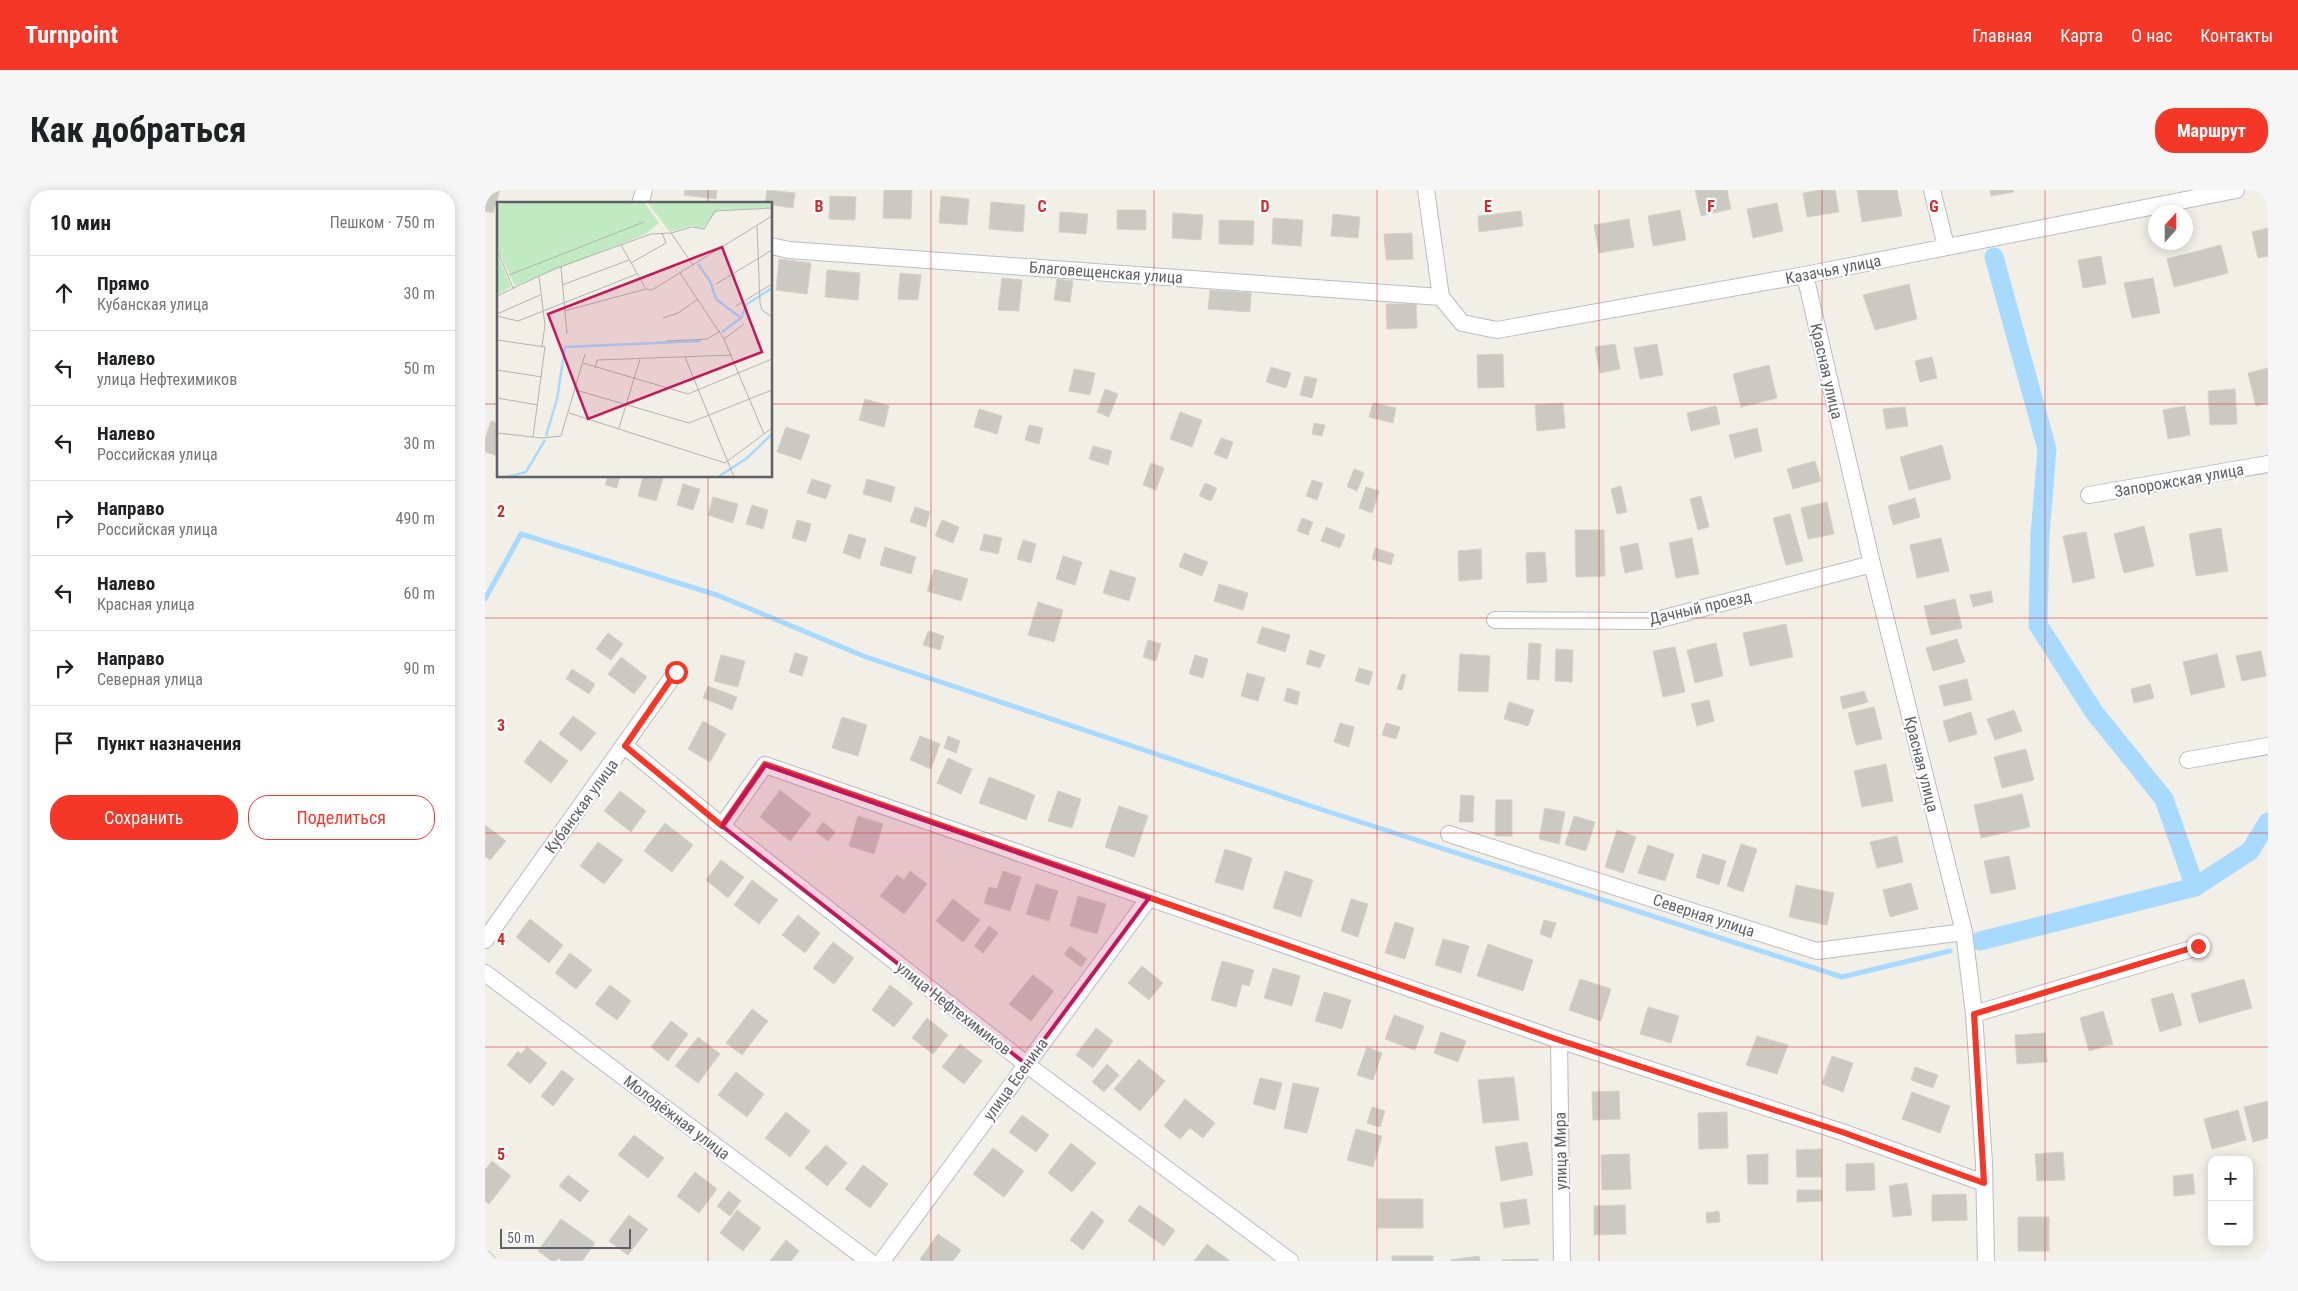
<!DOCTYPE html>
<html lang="ru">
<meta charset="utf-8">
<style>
:root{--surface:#fff;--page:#f6f6f6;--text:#202124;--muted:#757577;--line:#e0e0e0;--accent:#f53728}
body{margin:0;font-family:"Roboto Condensed",sans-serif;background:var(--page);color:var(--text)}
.controls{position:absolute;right:15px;bottom:15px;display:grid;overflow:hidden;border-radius:10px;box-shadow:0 2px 12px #0003}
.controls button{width:45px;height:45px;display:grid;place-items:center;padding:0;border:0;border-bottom:1px solid var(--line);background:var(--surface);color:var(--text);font:25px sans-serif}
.compass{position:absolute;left:1663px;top:15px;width:45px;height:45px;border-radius:50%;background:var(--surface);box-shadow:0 2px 12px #0003;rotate:21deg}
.scale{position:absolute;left:15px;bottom:12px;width:131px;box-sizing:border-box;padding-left:5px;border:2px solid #5e6268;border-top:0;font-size:14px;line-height:18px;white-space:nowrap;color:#5e6268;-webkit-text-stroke:4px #fff;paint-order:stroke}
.stop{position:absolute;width:15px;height:15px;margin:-11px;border:4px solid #f53728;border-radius:50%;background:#fff}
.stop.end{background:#f53728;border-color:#fff;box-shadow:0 1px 5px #0008}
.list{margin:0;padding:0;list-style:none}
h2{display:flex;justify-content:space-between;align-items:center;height:65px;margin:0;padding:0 20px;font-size:21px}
h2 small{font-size:16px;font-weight:400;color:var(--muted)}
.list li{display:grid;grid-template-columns:32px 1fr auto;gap:15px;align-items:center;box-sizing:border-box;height:75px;padding:0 20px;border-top:1px solid var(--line)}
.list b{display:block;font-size:19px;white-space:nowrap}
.list p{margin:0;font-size:16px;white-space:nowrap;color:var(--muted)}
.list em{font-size:16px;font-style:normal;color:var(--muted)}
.actions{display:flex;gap:10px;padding:15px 20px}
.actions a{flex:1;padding:11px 0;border:1px solid var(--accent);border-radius:20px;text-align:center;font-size:18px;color:var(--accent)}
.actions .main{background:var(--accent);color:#fff}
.icon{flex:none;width:28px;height:28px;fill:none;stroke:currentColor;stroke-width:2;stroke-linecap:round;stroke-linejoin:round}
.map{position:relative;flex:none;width:1783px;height:1071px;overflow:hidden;border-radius:20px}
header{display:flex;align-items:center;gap:30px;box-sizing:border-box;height:70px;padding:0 25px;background:var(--accent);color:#fff}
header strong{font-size:24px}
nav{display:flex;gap:28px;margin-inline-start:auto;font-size:18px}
.intro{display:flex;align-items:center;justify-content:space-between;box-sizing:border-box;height:120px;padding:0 30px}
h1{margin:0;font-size:35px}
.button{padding:12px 22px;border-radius:20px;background:var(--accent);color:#fff;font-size:18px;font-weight:700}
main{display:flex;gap:30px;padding:0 30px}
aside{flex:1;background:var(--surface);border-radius:20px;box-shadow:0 2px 12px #0003}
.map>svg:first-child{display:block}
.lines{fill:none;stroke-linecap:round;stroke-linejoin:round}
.stream{stroke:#a8daff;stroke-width:5}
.canal{stroke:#a8daff;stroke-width:19}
.building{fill:#ccc9c3;stroke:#d6d1c4}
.street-casing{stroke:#b9bcc1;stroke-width:18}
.street{stroke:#fff;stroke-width:16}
.route{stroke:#f53728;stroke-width:6}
.marked{fill:#c2185b;fill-opacity:0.2;stroke:#c2185b;stroke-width:4;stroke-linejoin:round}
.grid{fill:none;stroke:#d62828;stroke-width:1;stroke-opacity:0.55}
.labels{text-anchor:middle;stroke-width:4.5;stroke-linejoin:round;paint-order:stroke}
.street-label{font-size:16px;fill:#5e6268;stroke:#fff}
.inset-river{fill:none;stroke:#a8daff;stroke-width:2.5}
.inset-road{fill:none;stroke:#b2b3b0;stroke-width:1}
.view{fill:#c2185b;fill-opacity:0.15;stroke:#c2185b;stroke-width:2.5}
.inset-edge{fill:none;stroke:#5e6268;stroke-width:2.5}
.grid-label{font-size:16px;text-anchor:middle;font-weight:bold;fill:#d62828;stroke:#fff;stroke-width:4.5;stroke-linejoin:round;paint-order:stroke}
</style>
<header>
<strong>Turnpoint</strong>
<nav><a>Главная</a><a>Карта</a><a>О нас</a><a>Контакты</a></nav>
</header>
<div class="intro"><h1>Как добраться</h1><a class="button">Маршрут</a></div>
<main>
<aside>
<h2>10 мин<small>Пешком · 750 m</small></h2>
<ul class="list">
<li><svg class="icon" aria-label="ahead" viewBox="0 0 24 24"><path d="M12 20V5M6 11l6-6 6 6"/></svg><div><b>Прямо</b><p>Кубанская улица</p></div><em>30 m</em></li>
<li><svg class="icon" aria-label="left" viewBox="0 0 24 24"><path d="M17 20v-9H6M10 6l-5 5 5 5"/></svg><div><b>Налево</b><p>улица Нефтехимиков</p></div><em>50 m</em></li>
<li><svg class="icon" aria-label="left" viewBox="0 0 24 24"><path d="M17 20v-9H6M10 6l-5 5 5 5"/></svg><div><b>Налево</b><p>Российская улица</p></div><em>30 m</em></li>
<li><svg class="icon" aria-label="right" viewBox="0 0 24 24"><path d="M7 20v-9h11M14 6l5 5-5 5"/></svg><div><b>Направо</b><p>Российская улица</p></div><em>490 m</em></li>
<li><svg class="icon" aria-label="left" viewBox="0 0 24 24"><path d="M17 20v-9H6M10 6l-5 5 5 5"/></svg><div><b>Налево</b><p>Красная улица</p></div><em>60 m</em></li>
<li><svg class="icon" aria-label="right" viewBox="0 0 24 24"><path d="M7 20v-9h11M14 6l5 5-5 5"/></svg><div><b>Направо</b><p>Северная улица</p></div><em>90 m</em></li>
<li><svg class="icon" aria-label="arrive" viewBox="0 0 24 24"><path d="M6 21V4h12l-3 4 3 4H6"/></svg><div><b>Пункт назначения</b></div></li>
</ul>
<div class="actions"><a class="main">Сохранить</a><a>Поделиться</a></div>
</aside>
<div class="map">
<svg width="1783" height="1071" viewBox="0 0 1783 1071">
<rect width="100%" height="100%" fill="#f1efe6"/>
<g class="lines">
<path class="stream" d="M0 409 36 344 232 405 381 467 835 619 1357 787 1465 761"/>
<path class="canal" d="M1509 67 1562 259 1555 345 1553 435 1609 522 1679 609 1710 697
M1495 751 1710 697 1765 661 1783 632"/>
</g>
<path class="building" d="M0 0H15L8 23 0 21Z
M200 0H232L231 9 199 5Z
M282 0 310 3 308 18 280 14Z
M399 0H427L426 29 398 28Z
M1210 0H1242L1246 19 1216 26Z
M1336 0H1350L1354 22 1322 27 1318 3Z
M1372 0H1412L1417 26 1377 32Z
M1505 0H1528L1529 2 1506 6Z
M345 6 371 7 370 30 344 29Z
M456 6 484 9 482 35 454 33Z
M506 12 540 15 538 42 504 39Z
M1292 13 1298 41 1268 48 1262 19Z
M632 20H661V40L632 39Z
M1195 20 1201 50 1168 56 1163 26Z
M1036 21 1038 36 994 42 993 26Z
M575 22 603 24 601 44 574 42Z
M688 23 718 25 716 50 687 48Z
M848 24 875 27 873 48 846 46Z
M788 28 818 30 816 56 787 54Z
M1144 29 1149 57 1114 63 1109 35Z
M734 30 769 31 768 55 734 54Z
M1783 38V66L1773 68 1767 42Z
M927 43 928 69 901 70 899 44Z
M1736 55 1743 83 1689 97 1682 69Z
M1616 66 1621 94 1598 98 1593 70Z
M294 69 326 73 322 104 291 100Z
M342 80 375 83 373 110 340 107Z
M415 83 436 85 433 110 413 109Z
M517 88 537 90 534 121 513 120Z
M1668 88 1675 123 1647 128 1639 93Z
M572 89 588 91 585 112 569 110Z
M1424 94 1432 129 1390 140 1378 105Z
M725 100 766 103 765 122 723 119Z
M901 114H931L932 138 902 139Z
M1130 154 1135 179 1115 183 1110 157Z
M1172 154 1178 185 1155 189 1149 158Z
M1018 164 1019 197 993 198 992 165Z
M1447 167 1452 188 1435 192 1430 171Z
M1284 175 1292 208 1256 217 1248 184Z
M786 177 806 183 801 198 781 192Z
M1783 178V213L1771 216 1763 183Z
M589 179 610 183 605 205 584 201Z
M820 186 832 189 827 208 815 205Z
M620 199 633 204 624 227 612 222Z
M1750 199 1752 234 1725 235 1723 201Z
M380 209 404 216 399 237 374 230Z
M888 213 911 218 908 233 884 227Z
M1078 213 1080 238 1052 241 1050 215Z
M1231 216 1235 234 1206 241 1202 223Z
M1700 216 1705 245 1683 249 1678 220Z
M1420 217 1423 236 1401 239 1398 219Z
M494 219 517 226 512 244 489 237Z
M695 222 717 230 707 257 685 249Z
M6 231 14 234V266L0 262V249Z
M829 233 840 235 837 246 827 244Z
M544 235 558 238 554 254 540 250Z
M301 237 325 245 316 270 292 262Z
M1272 238 1277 261 1250 268 1244 245Z
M736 248 748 252 742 269 729 264Z
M1457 255 1466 289 1424 300 1415 267Z
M608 256 627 261 623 275 604 269Z
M1330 271 1336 291 1308 299 1302 279Z
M666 273 679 278 671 300 658 295Z
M869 279 879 283 872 301 862 297Z
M123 286H135L132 298 120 295Z
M158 286 178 288 171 311 153 306Z
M327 289 346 295 341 309 322 303Z
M382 289 410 297 406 312 378 304Z
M827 290 838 293 832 310 821 306Z
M720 293 732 298 726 311 714 306Z
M198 294 215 299 208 320 192 315Z
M1136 296 1142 322 1132 324 1126 299Z
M881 297 894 301 887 323 874 318Z
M1216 306 1224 337 1213 340 1205 309Z
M228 307 253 314 248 333 223 325Z
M1430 308 1435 327 1408 335 1403 316Z
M1342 312 1349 344 1323 349 1316 318Z
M267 315 283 320 278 339 261 334Z
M430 317 445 322 441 337 425 332Z
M1305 324 1318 371 1301 375 1288 328Z
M817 328 828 332 823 345 812 341Z
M312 330 326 334 321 352 307 348Z
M457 330 474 337 468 353 450 346Z
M1659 336 1669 376 1639 383 1629 344Z
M841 337 860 345 855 358 836 351Z
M1736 338 1743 381 1711 386 1704 344Z
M1090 340H1119L1120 386 1091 387Z
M1601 342 1610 388 1588 393 1578 346Z
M364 344 381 349 375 369 358 363Z
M499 344 517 348 513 364 495 360Z
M1207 348 1214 384 1191 388 1184 353Z
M1456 348 1464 381 1432 388 1425 355Z
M538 350 551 354 546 373 532 369Z
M1153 353 1158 379 1140 383 1135 357Z
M400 357 431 367 426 384 395 375Z
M890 358 909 364 906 375 887 369Z
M996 359 997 389 974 391 973 361Z
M1060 362 1062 392 1042 393 1041 363Z
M699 363 723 372 717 386 694 377Z
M578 366 597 372 590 395 571 389Z
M449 379 483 389 476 411 442 401Z
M625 380 651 388 644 411 618 403Z
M734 394 763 403 758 420 729 411Z
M1506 401 1508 412 1488 417 1485 405Z
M1470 409 1477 438 1446 445 1439 416Z
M553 412 578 420 569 452 543 445Z
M1301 434 1308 467 1265 476 1258 443Z
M777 437 805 445 800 462 772 453Z
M443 441 459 446 455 460 438 455Z
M123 443 138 454 126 470 111 459Z
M1472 449 1480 472 1448 481 1441 458Z
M663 450 676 454 671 471 658 467Z
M1044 453 1056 454 1054 490 1042 489Z
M1231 453 1238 486 1210 493 1202 460Z
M1190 457 1200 502 1178 507 1168 461Z
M1071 459 1088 460 1087 492 1070 491Z
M825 460 840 465 835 478 821 474Z
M1776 461 1781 486 1757 491 1751 466Z
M310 463 323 467 317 486 304 482Z
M975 464 1005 466 1003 502 973 501Z
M1732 464 1740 497 1706 505 1698 472Z
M236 465 260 471 253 497 229 491Z
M710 465 723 469 718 488 704 484Z
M136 467 162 487 149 504 123 484Z
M874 478 888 482 884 495 870 491Z
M87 479 110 494 104 504 81 489Z
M762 483 780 488 773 511 756 506Z
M917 484 921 485 917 500 912 499Z
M1482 489 1487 510 1459 516 1454 496Z
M1665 494 1669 508 1649 513 1646 499Z
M223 496 252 507 247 520 218 508Z
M802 498 815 502 812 515 799 511Z
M1379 501 1383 512 1358 519 1355 507Z
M1224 510 1229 531 1212 536 1206 514Z
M1024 512 1049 520 1043 536 1019 529Z
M1389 517 1397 549 1371 555 1363 523Z
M1529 520 1537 541 1510 550 1502 529Z
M1486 522 1492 544 1464 552 1458 531Z
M88 526 111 543 96 561 74 544Z
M357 527 382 535 373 566 347 558Z
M218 531 241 544 225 572 203 559Z
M855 533 869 537 864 557 849 552Z
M901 533 915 537 911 549 897 545Z
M435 546 455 554 446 579 425 570Z
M463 546 475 551 471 563 459 558Z
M55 550 83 571 66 593 39 572Z
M1541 559 1549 590 1517 598 1509 567Z
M463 568 487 579 476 604 452 593Z
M1401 574 1408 611 1377 617 1369 581Z
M504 587 550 605 541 630 494 613Z
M295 600 326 624 305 651 275 627Z
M135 601 161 621 146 642 119 621Z
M573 601 596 609 587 638 563 631Z
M1537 604 1545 637 1496 648 1489 615Z
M976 605 989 606 988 632H974Z
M1011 610H1027V646H1010Z
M634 616 663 626 649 667 620 657Z
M1060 618 1080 622 1074 654 1054 649Z
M373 626 398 634 389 664 364 656Z
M1089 626 1110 632 1101 661 1080 655Z
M338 632 350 642 343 651 331 642Z
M180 633 208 655 187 682 159 661Z
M0 635 21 651 5 670 0 666Z
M1132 640 1151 647 1138 683 1120 677Z
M1412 646 1418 672 1392 678 1385 652Z
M113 652 138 670 119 694 95 676Z
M1256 654 1272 659 1258 702 1242 696Z
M1163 655 1189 664 1180 691 1153 683Z
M740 659 767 668 758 700 730 692Z
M1218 664 1241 671 1234 695 1211 687Z
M1524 666 1531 699 1506 704 1499 671Z
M236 670 259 687 243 708 221 690Z
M425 681 442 694 419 724 395 706 412 685 419 690Z
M518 681 536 687 525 721 499 713 504 697 512 699Z
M800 681 828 690 816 727 788 718Z
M267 690 293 710 274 734 249 715Z
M1426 693 1433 719 1405 727 1398 700Z
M551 694 573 701 564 731 541 724Z
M1311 695 1349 703 1342 735 1304 727Z
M593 706 621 714 612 744 585 736Z
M468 709 495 730 478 752 451 731Z
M866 709 883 714 873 747 856 741Z
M313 725 335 743 320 763 297 745Z
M45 729 78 755 64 773 31 747Z
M1059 730 1071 733 1066 748 1055 744Z
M910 732 929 738 920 769 900 763Z
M504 736 513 743 498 763 489 756Z
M958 749 984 756 976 783 950 775Z
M348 752 369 768 349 794 328 778Z
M1003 754 1048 770 1038 801 992 786Z
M585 756 602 769 596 777 579 764Z
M85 763 107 780 91 799 70 783Z
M737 771 769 780 764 796 757 794 751 817 726 810Z
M657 776 678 793 664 810 643 793Z
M788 778 815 786 807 816 779 808Z
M548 785 569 801 546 831 524 814Z
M1095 789 1126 799 1116 831 1084 820Z
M1759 789 1767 818 1714 833 1706 804Z
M125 795 146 811 132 830 110 814Z
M405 795 428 813 409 837 387 820Z
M839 802 866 810 857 839 830 831Z
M1688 803 1697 835 1675 842 1666 809Z
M1163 817 1194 826 1186 853 1155 844Z
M267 819 283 831 257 865 241 853Z
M1618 821 1628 854 1604 861 1595 828Z
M909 825 939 836 930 860 900 849Z
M442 828 463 845 448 864 427 848Z
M186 831 203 844 183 871 166 857Z
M611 838 628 851 608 878 591 865Z
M956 842 981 851 973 872 949 863Z
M1560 843 1562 872 1532 874 1530 845Z
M1272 846 1303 855 1292 884 1261 875Z
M213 847 235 864 213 893 190 876Z
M475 854 497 871 479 894 457 877Z
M42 857 62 873 45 894 22 875 33 861 36 864Z
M882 857 897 863 888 890 872 885Z
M1347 866 1368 873 1358 902 1337 894Z
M654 869 680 891 655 921 629 899Z
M622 874 634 885 619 902 607 892Z
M1430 877 1453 885 1448 898 1426 890Z
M77 880 89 889 68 916 56 906Z
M251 882 279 904 262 927 233 905Z
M1029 887 1034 930 998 933 993 890Z
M775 888 797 893 790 920 768 914Z
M808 893 834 898 822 943 799 938Z
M1134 901 1135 929 1108 930 1107 902Z
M1427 902 1465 916 1455 943 1417 929Z
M700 909 730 933 718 948 705 938 695 949 679 936Z
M1783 911V948L1768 952 1759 917Z
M887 917 900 921 895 937 882 933Z
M1753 920 1761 950 1727 959 1719 929Z
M301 922 325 941 305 967 280 948Z
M1242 922 1243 958 1214 959 1213 923Z
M537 925 564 945 551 962 524 942Z
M871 939 897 946 888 977 862 970Z
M149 945 179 968 163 988 133 965Z
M1042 952 1048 985 1016 991 1010 957Z
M586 953 611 973 587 1002 563 983Z
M341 955 362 973 342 996 320 978Z
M508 958 539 981 519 1007 488 984Z
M1336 959 1337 987H1312L1311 960Z
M1578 962 1580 990 1552 991 1550 964Z
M1144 964 1146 999 1117 1000 1116 965Z
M1283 964V994H1263L1262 965Z
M7 971 26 986 4 1014 0 1011V980Z
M1389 973 1390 1000 1361 1001V974Z
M378 975 403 994 385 1018 360 999Z
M210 982 232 999 214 1023 192 1006Z
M1708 984 1710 1004 1689 1006 1688 986Z
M83 985 104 1001 95 1012 74 996Z
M1422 993 1427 1025 1408 1027 1404 996Z
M1312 1000H1337V1011L1312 1012Z
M244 1001 256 1011 245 1026 232 1016Z
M1481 1004 1482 1030 1447 1031V1005Z
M893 1009H938V1038H893Z
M1041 1009 1045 1034 1019 1038 1015 1013Z
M654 1015 690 1040 679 1056 643 1031Z
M1140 1015 1141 1044 1109 1045V1016Z
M252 1020 276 1038 258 1061 235 1043Z
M607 1021 619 1031 598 1060 585 1050Z
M1234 1021 1235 1032 1222 1033 1221 1023Z
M144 1025 163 1039 143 1065 124 1051Z
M1533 1027H1564V1061H1533Z
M76 1029 110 1053 97 1071H77L73 1068 71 1071H67L53 1061Z
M453 1044 476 1060 468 1071H437L435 1069Z
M301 1050 314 1061 306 1071H285Z
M722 1054 745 1071H709Z
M907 1066H948V1071H907Z
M994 1066 995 1071H966V1070Z
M1053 1069V1071H1017V1070Z"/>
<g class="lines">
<defs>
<path id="street" d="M941 0 956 107
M1447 0 1461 56
M155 14 159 0
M286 56 304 60 956 107
M1320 85 1387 374 1479 742 1489 824 1499 973 1501 1071
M956 107 977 133 1012 140 1320 85 1751 0
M1604 305 1783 274
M1010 430 1168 431 1387 374
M140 556 237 636 541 874 805 1071
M1703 570 1783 556
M237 636 280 575 1074 850 1357 942 1499 993
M964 644 1332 761 1479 742
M0 750 191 482
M0 783 384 1071
M1489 824 1713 757
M1074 850 1077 1071
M0 1069 2 1071
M397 1071 664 708"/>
</defs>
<use href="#street" class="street-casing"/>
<use href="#street" class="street"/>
</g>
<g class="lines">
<path class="route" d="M191 482 140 556 237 636 280 574 1074 850 1357 942 1499 993 1489 824 1713 756"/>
</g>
<path class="marked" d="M280 575 664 708 541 874 237 636Z"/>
<path class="grid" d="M223 0V14M446 0V1071M669 0V1071M892 0V1071M1114 0V1071M1337 0V1071M1560 0V1071M0 214H14M286 214H1783M223 286V1071M0 428H1783M0 643H1783M0 857H1783"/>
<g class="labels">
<g class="street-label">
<text transform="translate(1348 79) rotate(-11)" y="6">Казачья улица</text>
<text transform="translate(621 82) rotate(4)" y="6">Благовещенская улица</text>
<text transform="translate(1342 181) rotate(77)" y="6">Красная улица</text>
<text transform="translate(1694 290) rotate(-10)" y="6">Запорожская улица</text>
<text transform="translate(1215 417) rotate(-13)" y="6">Дачный проезд</text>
<text transform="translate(1437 574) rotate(76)" y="6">Красная улица</text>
<text transform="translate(96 616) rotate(-54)" y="6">Кубанская улица</text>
<text transform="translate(1219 725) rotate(18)" y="6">Северная улица</text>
<text transform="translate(469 818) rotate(38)" y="6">улица Нефтехимиков</text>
<text transform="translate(530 889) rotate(-54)" y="6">улица Есенина</text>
<text transform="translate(192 927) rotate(37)" y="6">Молодёжная улица</text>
<text transform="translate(1075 961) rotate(-91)" y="6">улица Мира</text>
</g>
</g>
<g transform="translate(12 12)">
<rect width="275" height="275" fill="#f1efe6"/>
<path d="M7 0H147L162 21 149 32 18 84 0 45V4ZM150 0H275V6L221 8 206 26 194 24 173 30ZM0 49 14 85 0 93Z" fill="#c2eac2"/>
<path class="inset-river" d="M201 62 213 79 219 97 244 116M225 130 244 116 250 102 275 86M49 234 60 197 68 145 204 139M10 275 29 270 48 238M221 275 250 256 275 232"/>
<path class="inset-road" d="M260 24 263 101 265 108 275 115M174 31 196 63M124 43 149 87M0 47 16 86M134 61 169 41 165 31M64 65 70 132M183 71 227 137 267 232M12 73 147 20M42 75 48 123 45 144M219 82 275 48M65 83 132 58M0 94 57 67 154 32 174 31 195 25 207 27 218 9 275 6M239 104 275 82M67 109 149 87 155 88 275 14M0 112 43 93M0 114 21 119 140 72M166 116 181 111 201 97M227 137 247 122M0 138 48 145 36 235M169 139 210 137 223 129M188 155 237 275M86 161 191 192 275 157M98 166 100 158 235 153M0 168 45 175M79 188 192 221 275 188M0 196 41 203M72 211 228 261 275 226M122 226 143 157M0 231 45 236 64 234 88 152"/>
<path class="view" d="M225 45 265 150 91 217 51 112Z"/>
<rect width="275" height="275" class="inset-edge"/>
</g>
<g class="grid-label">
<text x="334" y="22">B</text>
<text x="557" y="22">C</text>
<text x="780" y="22">D</text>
<text x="1003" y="22">E</text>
<text x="1226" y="22">F</text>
<text x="1449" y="22">G</text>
<text x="16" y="327">2</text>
<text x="16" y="541">3</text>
<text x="16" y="755">4</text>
<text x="16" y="970">5</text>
</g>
</svg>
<div class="controls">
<button>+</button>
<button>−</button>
</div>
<svg class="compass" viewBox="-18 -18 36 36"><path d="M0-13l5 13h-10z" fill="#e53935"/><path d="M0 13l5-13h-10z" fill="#757577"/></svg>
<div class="scale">50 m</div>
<div class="stop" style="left:191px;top:482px"></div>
<div class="stop end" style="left:1713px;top:756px"></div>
</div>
</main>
